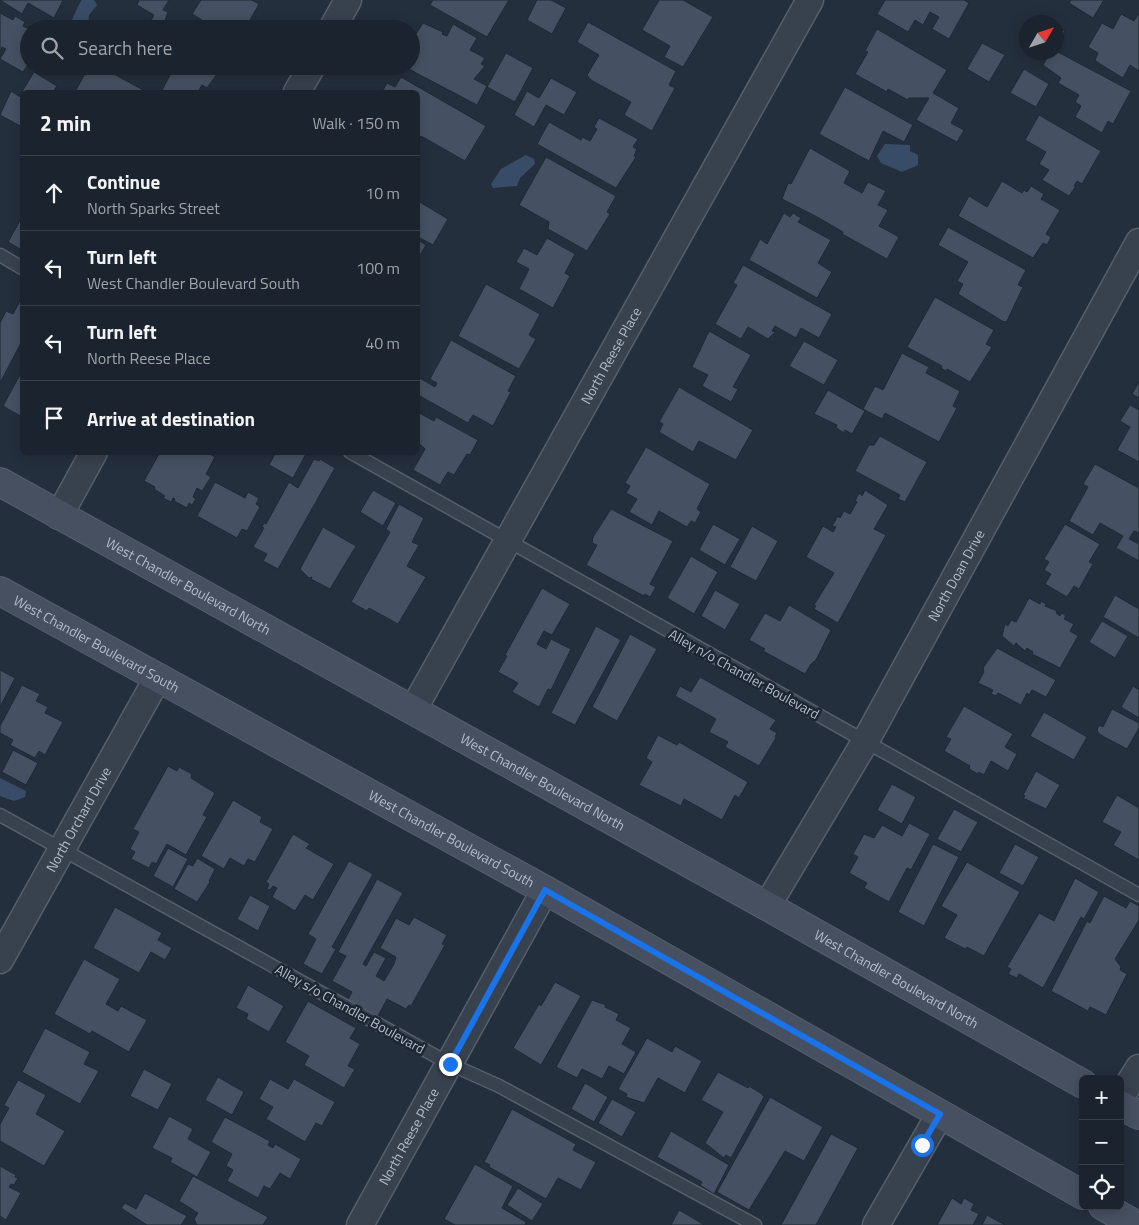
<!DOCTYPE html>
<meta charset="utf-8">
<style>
:root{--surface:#1b232e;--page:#242b36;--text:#f1f3f6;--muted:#a0a4aa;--line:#39404a}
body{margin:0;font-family:"Titillium Web",sans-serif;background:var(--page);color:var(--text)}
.controls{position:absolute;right:15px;bottom:15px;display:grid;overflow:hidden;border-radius:8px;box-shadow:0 2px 12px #0003}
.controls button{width:45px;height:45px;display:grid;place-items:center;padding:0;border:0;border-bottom:1px solid var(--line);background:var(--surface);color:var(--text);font:25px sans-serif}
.compass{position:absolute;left:1019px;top:15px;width:45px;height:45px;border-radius:50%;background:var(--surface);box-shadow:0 2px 12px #0003;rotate:51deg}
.stop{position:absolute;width:15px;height:15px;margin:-11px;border:4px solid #1a73e8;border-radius:50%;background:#fff}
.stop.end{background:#1a73e8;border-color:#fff;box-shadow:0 1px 5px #0008}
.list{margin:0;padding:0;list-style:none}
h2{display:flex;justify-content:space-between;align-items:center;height:65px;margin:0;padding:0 20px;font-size:21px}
h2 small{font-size:16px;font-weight:400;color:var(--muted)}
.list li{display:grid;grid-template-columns:32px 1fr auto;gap:15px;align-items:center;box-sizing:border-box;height:75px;padding:0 20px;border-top:1px solid var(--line)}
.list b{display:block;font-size:19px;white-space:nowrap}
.list p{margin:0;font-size:16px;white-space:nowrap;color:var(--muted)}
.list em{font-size:16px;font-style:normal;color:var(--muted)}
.icon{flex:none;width:28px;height:28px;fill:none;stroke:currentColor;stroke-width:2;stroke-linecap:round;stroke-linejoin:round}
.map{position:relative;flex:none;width:1139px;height:1225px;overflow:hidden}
.search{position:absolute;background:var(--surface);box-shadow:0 2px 12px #0003;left:20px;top:20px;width:400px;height:55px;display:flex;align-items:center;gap:12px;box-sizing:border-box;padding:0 18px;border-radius:28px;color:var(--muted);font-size:19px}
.panel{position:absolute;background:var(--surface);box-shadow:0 2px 12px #0003;left:20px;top:90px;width:400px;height:365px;border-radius:8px}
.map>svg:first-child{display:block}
.water{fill:#394c67}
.building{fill:#455162;stroke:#1f2835}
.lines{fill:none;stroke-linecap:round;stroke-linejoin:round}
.lane-casing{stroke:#565f6c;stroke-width:15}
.street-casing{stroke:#565f6c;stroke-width:29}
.secondary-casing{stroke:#565f6c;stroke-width:30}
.lane{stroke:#38414e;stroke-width:12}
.street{stroke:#38414e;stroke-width:26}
.secondary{stroke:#465061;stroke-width:28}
.route{stroke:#1a73e8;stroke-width:6}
.labels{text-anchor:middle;stroke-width:5;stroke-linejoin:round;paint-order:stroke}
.street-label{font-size:14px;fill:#b4bcc9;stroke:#1d2633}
</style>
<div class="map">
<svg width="1139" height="1225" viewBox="0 0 1139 1225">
<rect width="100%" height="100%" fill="#242f3e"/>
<path class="water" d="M82 0H94L97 5 89 15 88 29H69C70 24 79 3 82 0Z
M885 144 910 145V151L918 155V165L902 172 881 163 877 156Z
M526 155 534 159 535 164 520 178 517 186 493 188 491 184 501 169Z
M0 778 26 791 25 797 14 801 0 796Z"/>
<path class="building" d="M0 0H63L54 18 28 3 22 14Z
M139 0H169L163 10 168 12 162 29 149 24 154 15 137 5Z
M201 0H252L259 4 245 29H217L192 14Z
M433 0H509L487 37 430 5Z
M537 0H551L566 8 552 34 527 20Z
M659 0H683L713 17 683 67 664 57 670 46 642 30Z
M885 0H964L969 3 949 39 932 29 939 17 930 12 923 25 915 20 908 32 877 14Z
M1071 0H1104L1093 18 1069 3Z
M0 13 13 20 15 16 25 22 23 26 29 29V63L23 72 0 59 6 49 2 47 0 52Z
M1139 13V71L1130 65 1123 78 1100 64 1095 60 1098 53 1088 47 1102 23 1113 29 1121 14 1134 21Z
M588 22 676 71 669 85 675 88 652 131 624 115 631 102 591 80 587 75 599 55 577 42Z
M423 23 443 32 442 34 447 36 453 24 477 38 470 50 485 58 481 64 485 66 474 79 487 86 477 105 403 66H411V33L416 34Z
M1056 26 1065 31 1058 44H1056Z
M877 29 947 70 933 93 959 108 951 123 964 130 957 142 916 120 929 98H909L908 100 888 89 887 92 855 74 868 52 865 51Z
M982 43 1005 55 989 82 967 69Z
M1056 51 1131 91 1113 124 1108 121 1102 133 1075 117 1081 106 1075 102 1079 95 1058 83 1061 78 1043 65 1050 52Z
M506 53 533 68 515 102 487 87Z
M89 66H99L147 92H75Z
M175 66H223L207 88 202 85 198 92H166L162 90Z
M1024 69 1049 84 1036 107 1010 93Z
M34 72 57 86 53 92H22V96L20 95Z
M401 77 486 126 465 161 421 136 418 142V92H382L387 83 395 87Z
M551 78 577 92 564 115 546 105 534 127 514 115 527 91 539 98Z
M845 87 913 125 904 142 883 131 869 161 819 134Z
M11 91 22 98V127L0 115Z
M1039 115 1101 151 1082 184 1077 181 1074 186H1076L1069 196 1042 180 1049 170 1039 164 1046 152 1025 140Z
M599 118 638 139 633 147 637 149 634 156 636 157 616 188 537 144 549 122 581 140 582 137 590 141 597 129 594 127Z
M810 148 850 171 844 183 862 193 868 182 886 191 878 205 888 210 879 226 899 237 887 259 842 234 843 232 819 218 782 199 788 183 791 184Z
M546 157 616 196 607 212 610 214 587 251 548 229 549 222 519 205Z
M1002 181 1022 193 1024 190 1027 192 1031 186 1044 194 1041 199 1060 210 1046 234 1051 237 1047 245 1043 243 1033 258 958 216 969 196 987 207Z
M418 201 448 219 433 245 418 237Z
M784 213 790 217 793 213 801 218 798 222 831 240 818 263 832 272 817 298 749 260 760 239 767 244Z
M22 217V250L8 242Z
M948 227 1026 270 1018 285 1023 287 1007 321 1004 322 958 294 963 284 957 281 968 262 938 245Z
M547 238 575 254 565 273 570 276 553 308 519 289 529 269 516 262 524 248 537 255Z
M418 240 426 245 418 259Z
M743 265 832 314 819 338 801 328 796 338 775 326 772 331 775 332 768 339 748 327 741 339 715 324 737 285 733 283Z
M486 284 540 314 529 335 536 339 519 369 458 336Z
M22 297V341L0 383V323L6 311 13 314Z
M935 297 994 330 986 344 992 347 970 382 947 369 946 371 941 368 942 366 907 347Z
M709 331 751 355 733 387 738 389 731 402 702 386 708 375 692 367Z
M451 340 516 376 508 391 511 392 493 426 473 415 468 423 418 395V377L435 387 437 383 430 379Z
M804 341 838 360 824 385 789 366Z
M902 353 929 367 926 373 960 391 953 406 957 408 939 442 885 413 882 419 863 409 875 386 883 390Z
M22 371V417L3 406Z
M1139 382V398L1132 394Z
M679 387 753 430 736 460 699 441 693 452 659 432 663 424 659 422Z
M828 390 865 411 852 434 845 430 844 433 836 428 837 425 814 414Z
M1130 405 1139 410V462L1117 450 1130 427 1120 421Z
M418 412 434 421 436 417 478 440 470 455 467 454 454 475 448 472 440 485 413 470 425 449 418 442Z
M880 436 927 462 905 502 898 499 900 495 855 471 869 445H874Z
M646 447 710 484 697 509 701 512 695 523 691 521 687 527 659 511 652 525 629 512 637 499 626 493 630 486 625 483Z
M160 452H206L215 457 206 474 211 477 202 491 197 488 193 497 196 499 192 505 189 503 187 508 174 501 175 499 173 498 171 502 163 498 165 496 154 489 155 487 144 481Z
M276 452H307L293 478 269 465Z
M314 459 319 461 320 459 335 468 278 569 263 561 267 554 253 547 264 528 262 527 264 523 266 524 289 482 298 488Z
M1095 464 1139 488V533L1134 531 1129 539 1139 544V561L1116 548 1123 536 1100 523 1093 535 1069 521 1088 487 1083 484Z
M215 482 245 498 248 492 259 498 256 504 260 507 247 531 242 529 237 538 197 516Z
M373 490 396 503 383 526 360 512Z
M865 490 888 505 874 529 886 535 838 623 814 609 816 606 814 605 834 573 806 557 823 526 833 532 836 527 832 526 838 516 840 518 844 511 850 514 857 502 855 501 859 493 862 496Z
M399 504 424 518 412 542 419 545 407 566 426 577 398 624 369 608 367 611 351 602 390 532 386 529Z
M611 509 673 541 650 584 656 587 650 597 645 594 644 596 586 565 597 545 592 543 593 537Z
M713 524 740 539 725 565 699 550Z
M1065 524 1100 544 1089 562 1093 564 1079 589 1074 586 1067 597 1045 584 1051 574 1044 570 1049 562 1044 559Z
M752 526 778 541 756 581 730 567Z
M323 527 356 546 330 589 311 579 312 577 309 578 300 569Z
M691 556 718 572 694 614 667 598Z
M542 588 570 604 552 635 544 631 537 644 546 649 551 639 571 649 551 690 548 689 539 707 512 692 518 683 498 672 507 656 505 655Z
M715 590 740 604 725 630 701 616Z
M1115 595 1139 609V638L1103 617Z
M1029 598 1040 604 1041 601 1046 604 1045 606 1057 611 1056 613 1060 616 1062 613 1066 616 1064 619 1074 624 1070 631 1078 636 1060 668 1032 654 1033 652 1027 648 1025 651 1016 643 1014 646 1002 636 1005 624 1008 626 1011 620 1016 622Z
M789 605 831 630 816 660 811 664 805 674 763 651 765 649 749 640 765 613 780 621Z
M1102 621 1128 636 1115 658 1089 642Z
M596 626 621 640 575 725 551 713Z
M630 634 657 649 617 721 592 707Z
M997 648 1056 680 1046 697 1032 690 1029 695 1027 693 1021 705 998 693 996 696 991 694 993 690 978 683 984 672 983 668Z
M0 670 15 678 0 707Z
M700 677 776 720 770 729 777 733 775 737 776 738 759 766 725 747 728 742 709 732 716 719 675 696 680 686 691 692Z
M22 685 40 694 36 701 48 707 45 713 63 722 45 755 39 751 35 758 10 745 13 740 0 733V726Z
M1133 686 1139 690V718L1121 707Z
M964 706 1013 734 1005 747 1017 754 1008 771 991 761 984 775 979 772 978 774 969 769 970 766 944 751 951 739 946 737Z
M1112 709 1139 723V728L1127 749 1099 734 1097 730 1099 725 1103 727Z
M1044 712 1087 737 1074 760 1030 736Z
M658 735 677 745 679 742 748 782 739 798 735 795 722 820 684 799 681 806 639 785 652 762 646 758Z
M13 750 38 763 26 785 2 772Z
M168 766 177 771 179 767 192 774 191 778 215 793 203 815 207 817 186 855 167 844 156 864 152 862 149 868 131 859 135 852 130 849 139 832 133 829Z
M1036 771 1060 785 1046 809 1023 798 1025 796 1023 795Z
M892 784 916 797 902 824 877 810Z
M1117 795 1139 808V860L1113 845 1121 832 1102 822Z
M233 800 262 817 260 822 273 829 255 862 248 859 244 866 230 858 224 869 201 856Z
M954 809 978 822 961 852 937 839Z
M909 823 930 834 911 870 907 868 889 902 864 888 867 883 849 873 858 857 853 854 864 834 874 838 882 825 902 836Z
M293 834 310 844 306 848 334 864 313 900 305 895 295 911 272 897 277 888 273 886 270 890 267 889 269 884 266 882Z
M933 844 959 857 924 926 898 912Z
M1015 844 1039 857 1023 886 999 873Z
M168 848 188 859 173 887 153 876Z
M197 858 215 869 209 881 210 882 197 902 174 889 188 864 193 866Z
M349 861 373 874 332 947 336 949 322 974 303 964 316 939 308 934Z
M967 862 1020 892 984 956 967 947 965 949 944 938 957 915 941 906Z
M1075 878 1099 892 1084 919 1081 917 1043 988 1019 974 1017 978 1008 974 1011 969 1007 967 1039 913 1054 921Z
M377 879 403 893 363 964 366 966 374 952 386 958 376 976 384 981 394 964 396 957 380 948 396 918 409 925 414 917 447 935 442 944 445 945 411 1006 409 1005 406 1009 387 999 378 1016 348 1000 352 992 332 981 346 956 338 952Z
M250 895 270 906 258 931 237 919Z
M1104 896 1126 908 1130 901 1139 906V920L1115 959 1121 967 1120 970 1127 974 1106 1015 1090 1007 1088 1011 1051 991 1087 921 1090 923Z
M115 907 162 933 158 940 172 948 165 960 151 952 139 973 93 948Z
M84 959 120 979 106 1004 118 1011 121 1006 147 1020 129 1052 92 1031 90 1034 54 1014Z
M555 982 581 996 541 1065 513 1048 539 1004 541 1006Z
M248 985 284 1006 269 1032 246 1019 248 1014 236 1008Z
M592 1000 606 1005 605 1007 619 1014 616 1020 631 1028 622 1044 636 1052 624 1074 609 1066 602 1079 582 1069 577 1078 556 1067Z
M308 1001 356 1028 350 1038 360 1044 348 1066 355 1069 344 1088 304 1065 309 1056 285 1042Z
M45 1028 90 1052 84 1064 99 1071 80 1104 22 1072Z
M647 1038 672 1052 675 1046 702 1061 685 1093 658 1078 644 1103 626 1097 627 1094 618 1089Z
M144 1069 172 1084 158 1110 130 1096Z
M718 1072 748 1088 749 1086 762 1094 764 1097 731 1158 726 1155 724 1158 705 1143 723 1112 701 1100Z
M218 1077 244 1092 232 1115 205 1100Z
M270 1079 288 1089 294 1079 335 1102 322 1126 316 1123 305 1142 266 1119 273 1107 259 1099Z
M18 1080 46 1095 36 1114 65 1131 44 1166 0 1141V1124L9 1108 4 1105Z
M585 1083 608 1097 594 1122 571 1109Z
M770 1097 823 1127 804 1161 785 1151 749 1210 717 1192Z
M612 1099 636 1112 622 1137 598 1123Z
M512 1109 576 1144 573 1150 596 1162 581 1190 558 1178 546 1199 489 1167 490 1165 484 1162Z
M169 1116 193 1129 188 1139 211 1152 197 1177 170 1162 172 1158 152 1148Z
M225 1117 270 1141 268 1145 273 1148 275 1144 301 1159 290 1179 280 1173 270 1189 264 1186 258 1198 227 1181 233 1170 226 1166 232 1154 211 1142Z
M671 1131 729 1165 714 1194 700 1185 702 1182 657 1157Z
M831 1134 858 1148 816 1225H781Z
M475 1164 513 1186 502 1208 526 1222 525 1225H455L444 1219Z
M0 1166 16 1175 15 1177 18 1178 14 1185 11 1184 9 1187 21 1193 6 1220 0 1216Z
M193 1176 268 1217 263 1225H197L194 1219 198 1213 179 1201Z
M518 1188 543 1204 532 1221 507 1205Z
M145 1193 187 1216 181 1225H147L121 1208 125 1203 136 1209Z
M952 1198 961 1204 964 1198 974 1204 971 1210 979 1214 973 1225H937Z
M679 1210 703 1224V1225H671Z
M987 1215 1005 1225H982Z"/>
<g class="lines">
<defs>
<path id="lane" d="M0 255 22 268
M350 452 1139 895
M0 815 450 1064 499 1086 755 1225"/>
<g id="street">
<path d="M332 29 348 0"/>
<path d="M297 92 312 66"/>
<path d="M59 516 94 452"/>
<path id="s1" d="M413 710 810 0"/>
<path id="s2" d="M767 906 865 742 1139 242"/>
<path id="s3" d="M0 960 157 679"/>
<path d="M1120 1098 1139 1068"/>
<path id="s4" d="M360 1225 545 890"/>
<path d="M876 1225 940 1114"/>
</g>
<g id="secondary">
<path id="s5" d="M0 482 767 906 1083 1084"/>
<path id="s6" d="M0 591 545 890 1083 1195"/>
<path d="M1120 1105 1139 1115"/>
<path d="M1103 1206 1136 1225"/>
</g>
</defs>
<use href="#lane" class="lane-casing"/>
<use href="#street" class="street-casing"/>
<use href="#secondary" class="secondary-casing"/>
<use href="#lane" class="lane"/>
<use href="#street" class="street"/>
<use href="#secondary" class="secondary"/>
</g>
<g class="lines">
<path class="route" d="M450 1064 545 890 940 1114 922 1145"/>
</g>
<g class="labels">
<g class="street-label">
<text dy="5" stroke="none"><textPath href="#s1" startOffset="406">North Reese Place</textPath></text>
<text dy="5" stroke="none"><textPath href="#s2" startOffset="381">North Doan Drive</textPath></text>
<text dy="5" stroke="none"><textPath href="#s5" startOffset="215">West Chandler Boulevard North</textPath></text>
<text dy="5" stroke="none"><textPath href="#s6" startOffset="110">West Chandler Boulevard South</textPath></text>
<text transform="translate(744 674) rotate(29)" y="5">Alley n/o Chandler Boulevard</text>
<text dy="5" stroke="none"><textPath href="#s5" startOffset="620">West Chandler Boulevard North</textPath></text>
<text dy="5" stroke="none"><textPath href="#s3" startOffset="161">North Orchard Drive</textPath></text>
<text dy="5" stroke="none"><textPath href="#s6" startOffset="515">West Chandler Boulevard South</textPath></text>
<text dy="5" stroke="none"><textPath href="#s5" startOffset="1025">West Chandler Boulevard North</textPath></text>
<text transform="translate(350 1009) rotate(29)" y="5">Alley s/o Chandler Boulevard</text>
<text dy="5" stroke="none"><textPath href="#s4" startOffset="101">North Reese Place</textPath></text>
</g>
</g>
</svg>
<div class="controls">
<button>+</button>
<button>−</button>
<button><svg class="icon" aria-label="locate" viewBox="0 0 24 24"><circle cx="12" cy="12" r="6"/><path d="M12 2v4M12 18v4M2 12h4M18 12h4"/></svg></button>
</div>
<svg class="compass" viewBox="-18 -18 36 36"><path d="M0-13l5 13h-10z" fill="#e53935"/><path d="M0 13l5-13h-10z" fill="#a0a4aa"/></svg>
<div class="stop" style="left:922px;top:1145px"></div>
<div class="stop end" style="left:450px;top:1064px"></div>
<div class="search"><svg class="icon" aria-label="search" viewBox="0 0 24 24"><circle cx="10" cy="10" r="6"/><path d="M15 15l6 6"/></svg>Search here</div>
<section class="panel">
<h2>2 min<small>Walk · 150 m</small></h2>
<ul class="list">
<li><svg class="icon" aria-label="ahead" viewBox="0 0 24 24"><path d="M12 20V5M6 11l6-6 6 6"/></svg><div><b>Continue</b><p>North Sparks Street</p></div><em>10 m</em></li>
<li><svg class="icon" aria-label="left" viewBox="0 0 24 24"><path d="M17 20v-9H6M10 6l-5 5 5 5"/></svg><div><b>Turn left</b><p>West Chandler Boulevard South</p></div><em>100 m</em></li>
<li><svg class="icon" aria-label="left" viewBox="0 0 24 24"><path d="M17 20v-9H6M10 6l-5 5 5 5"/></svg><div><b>Turn left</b><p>North Reese Place</p></div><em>40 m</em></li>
<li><svg class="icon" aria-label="arrive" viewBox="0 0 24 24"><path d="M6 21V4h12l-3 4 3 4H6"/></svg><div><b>Arrive at destination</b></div></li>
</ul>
</section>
</div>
